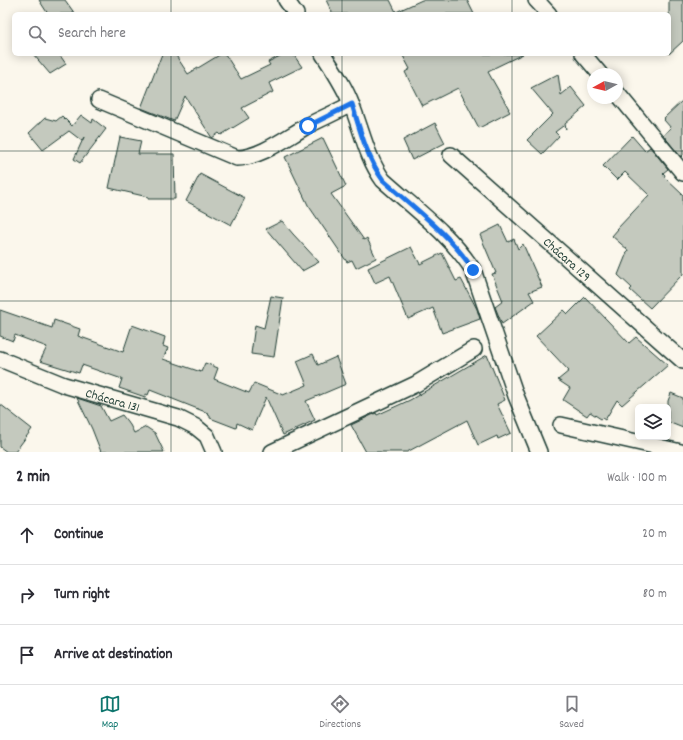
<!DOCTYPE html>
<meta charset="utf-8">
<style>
:root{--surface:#fff;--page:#f2f2f3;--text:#2b2b33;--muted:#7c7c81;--line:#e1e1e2;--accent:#0f766e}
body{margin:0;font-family:Dekko,sans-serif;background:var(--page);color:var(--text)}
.controls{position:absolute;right:12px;bottom:12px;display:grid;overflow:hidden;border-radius:6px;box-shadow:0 2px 10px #0003}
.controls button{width:36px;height:36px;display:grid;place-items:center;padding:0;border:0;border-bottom:1px solid var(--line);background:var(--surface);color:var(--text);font:20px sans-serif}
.compass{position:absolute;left:587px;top:68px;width:36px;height:36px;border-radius:50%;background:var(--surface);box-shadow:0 2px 10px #0003;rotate:262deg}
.stop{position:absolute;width:12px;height:12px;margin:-9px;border:3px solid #1a73e8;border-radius:50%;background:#fff}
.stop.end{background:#1a73e8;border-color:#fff;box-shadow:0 1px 4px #0008}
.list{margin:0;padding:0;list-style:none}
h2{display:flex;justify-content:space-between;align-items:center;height:52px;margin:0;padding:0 16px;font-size:17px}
h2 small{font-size:13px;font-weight:400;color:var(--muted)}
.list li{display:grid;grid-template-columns:26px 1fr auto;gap:12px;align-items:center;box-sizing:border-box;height:60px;padding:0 16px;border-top:1px solid var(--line)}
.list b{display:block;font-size:15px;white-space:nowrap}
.list em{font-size:13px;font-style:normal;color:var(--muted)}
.icon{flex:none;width:22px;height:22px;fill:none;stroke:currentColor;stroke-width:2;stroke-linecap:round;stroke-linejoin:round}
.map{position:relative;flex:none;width:683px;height:452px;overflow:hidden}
.search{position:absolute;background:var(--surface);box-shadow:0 2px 10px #0003;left:12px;right:12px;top:12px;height:44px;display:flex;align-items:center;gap:10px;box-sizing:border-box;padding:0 14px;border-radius:6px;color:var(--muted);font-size:15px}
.sheet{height:232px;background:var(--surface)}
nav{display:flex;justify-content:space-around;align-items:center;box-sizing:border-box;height:56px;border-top:1px solid var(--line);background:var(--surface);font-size:11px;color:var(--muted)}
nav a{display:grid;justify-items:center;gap:2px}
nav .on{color:var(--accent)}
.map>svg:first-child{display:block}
.building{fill:#c4c9be;stroke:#1f3d34}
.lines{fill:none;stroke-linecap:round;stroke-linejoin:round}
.street-casing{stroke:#1f3d34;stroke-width:18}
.street{stroke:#fbf7ec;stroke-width:15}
.route{stroke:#1a73e8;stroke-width:5}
.grid{fill:none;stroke:#1f3d34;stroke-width:1;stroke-opacity:0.55}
.labels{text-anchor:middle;stroke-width:4;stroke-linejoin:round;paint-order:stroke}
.street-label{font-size:13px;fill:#1f3d34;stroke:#fbf7ec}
</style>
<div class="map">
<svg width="683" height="452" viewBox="0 0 683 452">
<rect width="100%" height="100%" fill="#fbf7ec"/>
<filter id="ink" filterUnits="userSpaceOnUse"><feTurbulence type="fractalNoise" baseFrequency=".025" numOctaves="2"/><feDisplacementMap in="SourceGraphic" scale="8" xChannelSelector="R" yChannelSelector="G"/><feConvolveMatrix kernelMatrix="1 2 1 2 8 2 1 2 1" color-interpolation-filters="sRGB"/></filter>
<g filter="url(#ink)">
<path class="building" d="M39 0H65L75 14H48Z
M326 0H390L396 12 422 0H467L474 14H333Z
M669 0H683V41L669 54Z
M33 54H59L66 64 50 74Z
M162 54H175L188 74 221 54H225L241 79 270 65 268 62 284 54H293L302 67 269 83 273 92 242 108 249 118 221 135 219 133 212 138 185 96 174 121 141 108Z
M402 54H523L494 68V69L488 72 509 109H508L510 112 479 128 458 88 422 106 405 72 410 69Z
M558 74 561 95 571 87 586 106 565 124 566 129 563 126 555 132 559 136 542 154 527 140 553 114 531 88Z
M683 100V155L681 157 663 135 671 128 664 120 665 119 664 118Z
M81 115 92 123 93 119 106 129 80 163 74 159 84 137 82 141 69 131 43 150 29 133 45 118 56 121 62 116 72 126Z
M435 123 445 143 412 160 403 140Z
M632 136 645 151 650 147 668 169 663 173 665 175 664 177 683 195V274L650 308 630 290 632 288 618 275 628 250 612 236 618 229H617L649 195 625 172 617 180 603 166Z
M120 137 141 141 138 154H174L175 199H148V197L109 188Z
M323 138 346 186 331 194 364 240 367 238 376 258 356 268 352 260 347 262 308 205 285 157Z
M200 174 245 198 231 225 186 201Z
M282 221 293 234 319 262 302 271 266 229Z
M500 225 508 242 514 239 518 249 523 244 542 287 529 292 534 301 502 324 495 307 503 301 492 274 496 273 480 235Z
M411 247 420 264 442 253 456 281 461 279 477 309 480 319 442 333 433 308 408 319 390 276 375 283 368 268Z
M271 296 283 298 274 357 251 354 255 325 264 328Z
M585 297 629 343 636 337 668 365 622 405 617 400 605 420 602 418 601 419 590 412 587 416 563 400 570 388 558 380 569 371 536 336 564 310 568 314Z
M0 310 52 328 54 320 80 329 78 336 123 352 132 325 165 337 163 346 168 348 163 359 201 372 205 363 218 368 214 379 249 393 254 383 283 395 307 385 297 361 313 354 318 365 336 357 346 384 306 401 315 420 283 435 266 397 252 430 237 423 236 428 210 418V416L207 414 208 413 150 390 148 395 146 394 145 397 119 388 122 379 82 365 79 373 40 361 47 347 15 335 13 341 0 336Z
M487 355 505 400 497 404 511 433 498 439 497 436 478 445 467 420 407 452H366L351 425 376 413 377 415 410 400Z
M671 393 683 398V428L668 422V401Z
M77 398 101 406 109 421 122 415 130 425 134 433 146 427 155 433 164 452H101L92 429Z
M0 404 32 429 15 452H7L0 447Z"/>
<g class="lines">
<defs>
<g id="street">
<path d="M286 0 296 14"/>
<path d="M536 0 549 14"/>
<path d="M323 54C334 71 345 87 352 106 362 131 367 158 383 180 414 208 451 235 473 270L516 396 539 452"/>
<path d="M583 54 600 74"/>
<path d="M617 93 683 173"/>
<path d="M99 100 237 158C260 158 287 137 307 126 322 118 337 112 351 104"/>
<path id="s1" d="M451 155 683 361"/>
<path id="s2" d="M0 359 64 385 178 418 196 427 207 436 214 452"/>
<path d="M561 425 681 452"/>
<path d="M272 452 416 384 474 349"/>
</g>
</defs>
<use href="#street" class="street-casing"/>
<use href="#street" class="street"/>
</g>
</g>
<g class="lines" filter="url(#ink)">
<path class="route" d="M308 126 352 104C360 130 367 158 383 180 414 208 451 235 473 270"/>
</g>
<path class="grid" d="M171 0V14M342 0V14M512 0V14M171 54V452M342 54V452M512 54V452M0 151H683M0 301H683"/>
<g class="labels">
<g class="street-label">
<text dy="5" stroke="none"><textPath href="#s1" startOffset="156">Chácara 129</textPath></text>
<text dy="5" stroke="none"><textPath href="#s2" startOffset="120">Chácara 131</textPath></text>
</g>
</g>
</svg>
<div class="controls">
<button><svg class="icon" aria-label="layers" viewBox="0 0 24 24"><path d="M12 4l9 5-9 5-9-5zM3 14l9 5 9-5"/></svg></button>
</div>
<svg class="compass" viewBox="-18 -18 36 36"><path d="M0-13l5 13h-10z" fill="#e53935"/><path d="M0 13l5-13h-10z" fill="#7c7c81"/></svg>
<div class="stop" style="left:308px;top:126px"></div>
<div class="stop end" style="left:473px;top:270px"></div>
<div class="search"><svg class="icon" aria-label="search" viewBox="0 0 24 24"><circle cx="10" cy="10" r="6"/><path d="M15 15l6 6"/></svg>Search here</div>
</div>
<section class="sheet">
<h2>2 min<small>Walk · 100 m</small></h2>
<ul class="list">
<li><svg class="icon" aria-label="ahead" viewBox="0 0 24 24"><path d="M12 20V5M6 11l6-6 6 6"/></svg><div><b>Continue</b></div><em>20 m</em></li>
<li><svg class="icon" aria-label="right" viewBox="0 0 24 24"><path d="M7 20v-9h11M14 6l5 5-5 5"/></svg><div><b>Turn right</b></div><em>80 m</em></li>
<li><svg class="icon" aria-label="arrive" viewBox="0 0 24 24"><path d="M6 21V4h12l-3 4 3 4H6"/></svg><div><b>Arrive at destination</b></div></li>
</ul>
</section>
<nav>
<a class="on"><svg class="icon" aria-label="map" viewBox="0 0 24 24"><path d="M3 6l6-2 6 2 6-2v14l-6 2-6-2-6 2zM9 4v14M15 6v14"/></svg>Map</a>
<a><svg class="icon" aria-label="directions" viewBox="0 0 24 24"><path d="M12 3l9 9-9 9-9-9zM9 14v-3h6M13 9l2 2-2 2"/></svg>Directions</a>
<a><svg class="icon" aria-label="saved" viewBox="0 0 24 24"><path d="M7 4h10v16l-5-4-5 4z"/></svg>Saved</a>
</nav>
